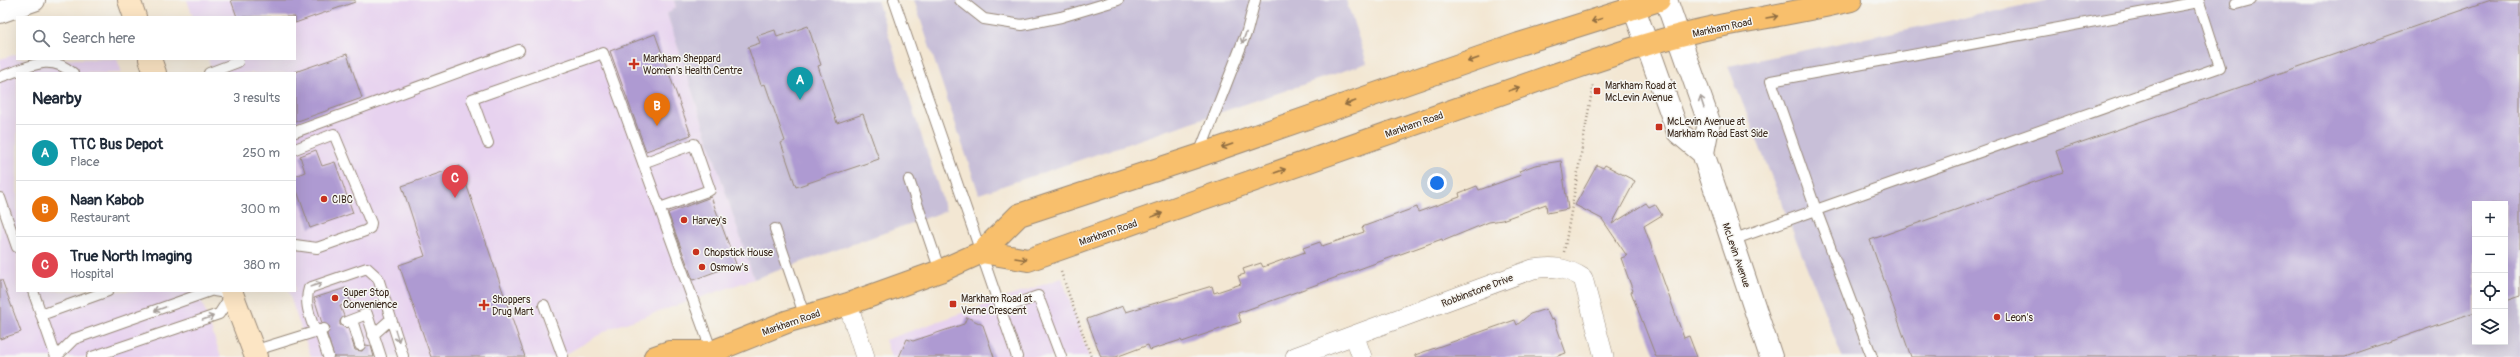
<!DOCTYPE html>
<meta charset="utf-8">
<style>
:root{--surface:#fff;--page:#f6f6f7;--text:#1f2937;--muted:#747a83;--line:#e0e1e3;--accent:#0b8043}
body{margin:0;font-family:Pangolin,sans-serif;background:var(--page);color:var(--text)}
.controls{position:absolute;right:12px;bottom:12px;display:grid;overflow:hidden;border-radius:0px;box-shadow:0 4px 16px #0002}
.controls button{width:36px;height:36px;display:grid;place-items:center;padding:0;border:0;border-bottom:1px solid var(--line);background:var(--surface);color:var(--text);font:20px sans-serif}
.you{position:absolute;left:1437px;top:183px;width:14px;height:14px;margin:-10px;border:3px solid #fff;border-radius:50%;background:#1a73e8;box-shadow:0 0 0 6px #1a73e833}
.badge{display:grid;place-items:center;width:26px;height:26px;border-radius:50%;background:var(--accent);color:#fff;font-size:13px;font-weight:700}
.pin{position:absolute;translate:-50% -33px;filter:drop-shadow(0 1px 2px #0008)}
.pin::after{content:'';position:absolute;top:21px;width:14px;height:12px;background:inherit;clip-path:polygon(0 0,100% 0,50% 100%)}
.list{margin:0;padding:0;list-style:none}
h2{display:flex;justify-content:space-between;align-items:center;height:52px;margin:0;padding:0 16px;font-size:17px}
h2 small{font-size:13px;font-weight:400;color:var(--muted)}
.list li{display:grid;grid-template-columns:26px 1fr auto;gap:12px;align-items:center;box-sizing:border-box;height:56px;padding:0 16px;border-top:1px solid var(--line)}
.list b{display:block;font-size:15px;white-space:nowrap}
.list p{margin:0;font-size:13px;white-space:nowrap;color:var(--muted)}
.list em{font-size:13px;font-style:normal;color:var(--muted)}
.icon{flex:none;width:22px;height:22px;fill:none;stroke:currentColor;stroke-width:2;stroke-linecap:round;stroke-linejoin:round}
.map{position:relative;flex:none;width:2520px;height:357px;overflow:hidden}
.search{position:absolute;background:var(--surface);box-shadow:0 4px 16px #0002;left:16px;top:16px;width:280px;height:44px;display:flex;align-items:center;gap:10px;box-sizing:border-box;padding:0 14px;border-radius:0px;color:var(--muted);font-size:15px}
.panel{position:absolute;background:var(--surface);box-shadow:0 4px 16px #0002;left:16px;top:72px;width:280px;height:220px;border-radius:0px}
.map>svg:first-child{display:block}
.built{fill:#e7d2ef}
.industrial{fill:#c8bfd8;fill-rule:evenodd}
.building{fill:#ae9ad2}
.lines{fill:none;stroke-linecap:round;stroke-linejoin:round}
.service-casing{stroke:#978878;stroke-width:12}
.minor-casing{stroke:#978878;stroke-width:20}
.tertiary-casing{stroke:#978878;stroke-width:24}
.secondary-casing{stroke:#978878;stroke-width:24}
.primary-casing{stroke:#978878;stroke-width:24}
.path{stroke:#978878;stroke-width:2.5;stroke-dasharray:1 3;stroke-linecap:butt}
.service{stroke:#fff;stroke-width:10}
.minor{stroke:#fff;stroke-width:19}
.tertiary{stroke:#fff;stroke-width:22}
.secondary{stroke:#fce5c4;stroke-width:22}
.primary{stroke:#f8bf6c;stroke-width:22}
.oneway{stroke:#906d41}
.oneway2{stroke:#a79f9a}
.poi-dot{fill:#c8321e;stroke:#f6f6f2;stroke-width:1.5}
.labels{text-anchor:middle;stroke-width:3;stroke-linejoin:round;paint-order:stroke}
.street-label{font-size:10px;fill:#3b2a1e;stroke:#f6f6f2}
.poi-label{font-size:10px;fill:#3b2a1e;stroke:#f6f6f2;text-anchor:start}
</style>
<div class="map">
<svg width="2520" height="357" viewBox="0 0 2520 357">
<rect width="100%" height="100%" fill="#f6f6f2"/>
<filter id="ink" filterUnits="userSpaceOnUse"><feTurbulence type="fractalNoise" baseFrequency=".025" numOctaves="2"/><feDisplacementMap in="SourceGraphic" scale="8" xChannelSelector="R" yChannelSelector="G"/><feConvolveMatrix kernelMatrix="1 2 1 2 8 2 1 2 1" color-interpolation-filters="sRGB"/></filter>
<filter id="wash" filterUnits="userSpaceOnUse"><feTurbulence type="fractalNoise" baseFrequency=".012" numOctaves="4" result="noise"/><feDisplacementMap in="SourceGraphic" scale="16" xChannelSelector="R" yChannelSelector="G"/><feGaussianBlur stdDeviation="0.9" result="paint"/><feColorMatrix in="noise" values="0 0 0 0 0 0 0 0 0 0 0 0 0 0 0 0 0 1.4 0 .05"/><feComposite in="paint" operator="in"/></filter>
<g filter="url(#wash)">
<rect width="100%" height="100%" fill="#f3e7d3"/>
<path class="built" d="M187 0H674L676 7 667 14 754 279 611 328 561 357H311L288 291H295V73H213L208 59H295V17H193Z
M17 54V59H117L122 73H17V291H198L221 357H0V59Z
M1062 278 1089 357H891L885 340Z"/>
<path class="industrial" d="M674 0H877L946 211 754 279 667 14 676 7Z
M914 0H1346L1367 63 979 194Z
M2050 0H2520V357H1842L1728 66ZM2475 204H2505V342H2475Z"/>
<g id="blocks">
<path class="building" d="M231 0H355V2L295 23V17H237Z
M2491 0H2520V296L2505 301V204H2475V312L2345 357H1911L1870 240 2063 172 2056 151Z
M808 26 821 65 818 66 837 123 863 114 879 159 796 187 781 143 785 141 765 84 761 85 748 47 760 43 757 36 775 30 777 37Z
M655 34 691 135 646 151 610 51Z
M347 54 362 98 295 122V72Z
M316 150 322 166 335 162 353 213 310 228 295 185V176L305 172 300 156Z
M1561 161 1568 209 1547 213 1546 204 1502 220 1489 222 1443 241 1442 239 1238 313 1241 322 1182 342 1181 340 1150 350 1148 345 1116 357H1101L1087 319 1123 306 1126 312 1212 286 1214 293 1241 284 1238 276 1245 274 1243 269 1261 263 1263 267 1305 252 1303 248 1320 242 1322 246 1364 232 1362 227 1417 207 1418 212 1460 197 1459 193 1477 186 1479 190 1521 175 1519 171 1535 165Z
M1597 165 1603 168 1605 165 1635 181 1612 224 1646 203 1649 207 1655 204 1662 215 1644 226 1684 338 1689 336 1697 357H1656L1631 292 1633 291 1621 258 1627 256 1602 219 1575 205Z
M460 166 484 236 525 357H431L399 265 425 256 402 186Z
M711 197 736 264 693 280 668 213Z
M0 280H2L21 332 0 339Z
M346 288 351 303 340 306 344 316 340 321V325L348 328 355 350 362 351 366 345 371 346 374 357H334L327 334 330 327 322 323 314 298Z
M1546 309 1551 320 1554 319 1566 353 1555 357H1415V355L1515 320 1517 325 1530 314Z
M967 317 983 325 994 357H899L907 339 913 341 964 324Z"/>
</g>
</g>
<g filter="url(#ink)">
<use href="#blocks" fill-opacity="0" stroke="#978878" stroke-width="1"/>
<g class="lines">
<defs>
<path id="service" d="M894 0 1017 357
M960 0 984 19 1022 25 1061 17 1118 0
M2199 2 2220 67 1816 210 1771 81Z
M2236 4 2251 0
M209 73 238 62 237 59
M0 77C28 68 48 52 73 73
M295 132 519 50
M488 143 472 99 603 53 712 352
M295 149 334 134 371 223 370 228 365 231 317 248 295 245
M1199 154 1247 31 1255 0
M643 163 694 144 710 190 660 208
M909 180 940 271
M0 198 17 247
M775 229 805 317
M1732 240 1816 210 1872 357
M33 291 56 357
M544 305 563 357
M1000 309 1038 296 1061 357
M41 315 108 291
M352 320 360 345
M346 322 367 314 381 357
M319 330 328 356
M315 331C310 316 304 304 309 288L367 268 378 278 403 356
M373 335 391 319
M253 351 324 329
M56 357 74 339 210 291
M92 357 219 314 232 294 214 291"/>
<path id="minor" d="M848 304 865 357
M1355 337 1362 357
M1295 357 1533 269C1553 266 1565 267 1583 278L1604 357"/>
<path id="tertiary" d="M1631 0 1678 132 1703 153
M1666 0 1709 122 1703 153 1771 357
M0 12 34 0"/>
<path id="secondary" d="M129 0 135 17
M150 59 155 73
M231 291 256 357"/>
<path id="primary" d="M982 252 1028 260 1548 77C1602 59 1657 39 1714 27 1759 18 1805 11 1851 0
M655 357 669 352H712L789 321 848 304 940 271 982 252 1019 215 1198 156 1519 44 1659 0"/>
</defs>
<use href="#service" class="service-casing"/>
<use href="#minor" class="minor-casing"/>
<use href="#tertiary" class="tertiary-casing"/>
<use href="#secondary" class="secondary-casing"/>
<use href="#primary" class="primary-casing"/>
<path class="path" d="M1564 252 1593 85
M1061 272 1091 357"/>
<use href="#service" class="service"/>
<use href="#minor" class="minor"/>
<use href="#tertiary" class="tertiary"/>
<use href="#secondary" class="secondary"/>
<use href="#primary" class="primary"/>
</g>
<defs><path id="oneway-shaft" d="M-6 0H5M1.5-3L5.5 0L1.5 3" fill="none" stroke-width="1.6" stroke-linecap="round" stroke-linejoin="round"/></defs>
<g class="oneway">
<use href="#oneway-shaft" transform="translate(1772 17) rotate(-10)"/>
<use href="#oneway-shaft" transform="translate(1597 20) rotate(163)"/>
<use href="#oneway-shaft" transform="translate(1473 60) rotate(161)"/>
<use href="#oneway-shaft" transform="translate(1514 89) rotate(-19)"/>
<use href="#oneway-shaft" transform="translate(1350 103) rotate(161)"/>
<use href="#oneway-shaft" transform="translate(1227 146) rotate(161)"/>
<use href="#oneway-shaft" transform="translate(1280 171) rotate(-19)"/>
<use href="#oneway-shaft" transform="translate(1157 215) rotate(-19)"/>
<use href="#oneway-shaft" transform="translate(1021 259) rotate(9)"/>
</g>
<g class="oneway2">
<use href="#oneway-shaft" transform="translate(1244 38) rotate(111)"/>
<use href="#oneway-shaft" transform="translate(1702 102) rotate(-108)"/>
<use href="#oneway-shaft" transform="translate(316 285) rotate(-18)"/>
<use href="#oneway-shaft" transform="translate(160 309) rotate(160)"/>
<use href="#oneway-shaft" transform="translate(208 318) rotate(-19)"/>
<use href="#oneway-shaft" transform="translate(397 336) rotate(72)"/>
</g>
</g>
<g class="poi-dot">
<path d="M632 58h4v4h4v4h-4v4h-4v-4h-4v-4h4z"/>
<rect x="1593" y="87" width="8" height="8" rx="2"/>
<rect x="1655" y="123" width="8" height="8" rx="2"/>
<circle cx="324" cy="199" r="4"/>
<circle cx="684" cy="220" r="4"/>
<circle cx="696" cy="252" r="4"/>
<circle cx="702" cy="267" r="4"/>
<circle cx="335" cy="298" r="4"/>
<rect x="949" y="300" width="8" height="8" rx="2"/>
<path d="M482 299h4v4h4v4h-4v4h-4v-4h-4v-4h4z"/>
<circle cx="1997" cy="317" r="4"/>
</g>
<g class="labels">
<g class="street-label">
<text transform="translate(1722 27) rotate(-12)" y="4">Markham Road</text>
<text transform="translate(1414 124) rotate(-19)" y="4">Markham Road</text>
<text transform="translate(1108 232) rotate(-19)" y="4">Markham Road</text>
<text transform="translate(1737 255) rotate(71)" y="4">McLevin Avenue</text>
<text transform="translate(1477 290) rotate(-21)" y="4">Robbinstone Drive</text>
<text transform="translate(791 322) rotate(-19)" y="4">Markham Road</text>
</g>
<g class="poi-label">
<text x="643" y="62">Markham Sheppard<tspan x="643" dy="12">Women's Health Centre</tspan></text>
<text x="1605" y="89">Markham Road at<tspan x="1605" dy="12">McLevin Avenue</tspan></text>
<text x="1667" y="125">McLevin Avenue at<tspan x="1667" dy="12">Markham Road East Side</tspan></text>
<text x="332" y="203">CIBC</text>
<text x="692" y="224">Harvey's</text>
<text x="704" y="256">Chopstick House</text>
<text x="710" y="271">Osmow's</text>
<text x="343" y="296">Super Stop<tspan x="343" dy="12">Convenience</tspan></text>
<text x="961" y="302">Markham Road at<tspan x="961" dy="12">Verne Crescent</tspan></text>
<text x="492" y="303">Shoppers<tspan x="492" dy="12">Drug Mart</tspan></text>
<text x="2005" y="321">Leon's</text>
</g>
</g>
</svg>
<div class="controls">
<button>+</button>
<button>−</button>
<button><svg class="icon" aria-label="locate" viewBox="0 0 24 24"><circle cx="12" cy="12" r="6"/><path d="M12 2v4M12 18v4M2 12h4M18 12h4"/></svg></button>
<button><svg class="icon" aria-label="layers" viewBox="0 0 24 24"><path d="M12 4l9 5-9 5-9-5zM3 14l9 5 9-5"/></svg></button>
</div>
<div class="you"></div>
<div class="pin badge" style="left:800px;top:100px;background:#0f9aa8">A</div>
<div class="pin badge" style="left:657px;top:126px;background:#e8710a">B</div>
<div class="pin badge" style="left:455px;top:198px;background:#e0444e">C</div>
<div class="search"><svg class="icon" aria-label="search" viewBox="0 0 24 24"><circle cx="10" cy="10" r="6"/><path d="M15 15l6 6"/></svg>Search here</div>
<section class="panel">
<h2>Nearby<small>3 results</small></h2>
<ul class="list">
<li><span class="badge" style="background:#0f9aa8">A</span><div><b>TTC Bus Depot</b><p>Place</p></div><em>250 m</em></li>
<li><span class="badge" style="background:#e8710a">B</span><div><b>Naan Kabob</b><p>Restaurant</p></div><em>300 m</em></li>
<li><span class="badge" style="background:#e0444e">C</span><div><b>True North Imaging</b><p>Hospital</p></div><em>380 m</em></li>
</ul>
</section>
</div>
